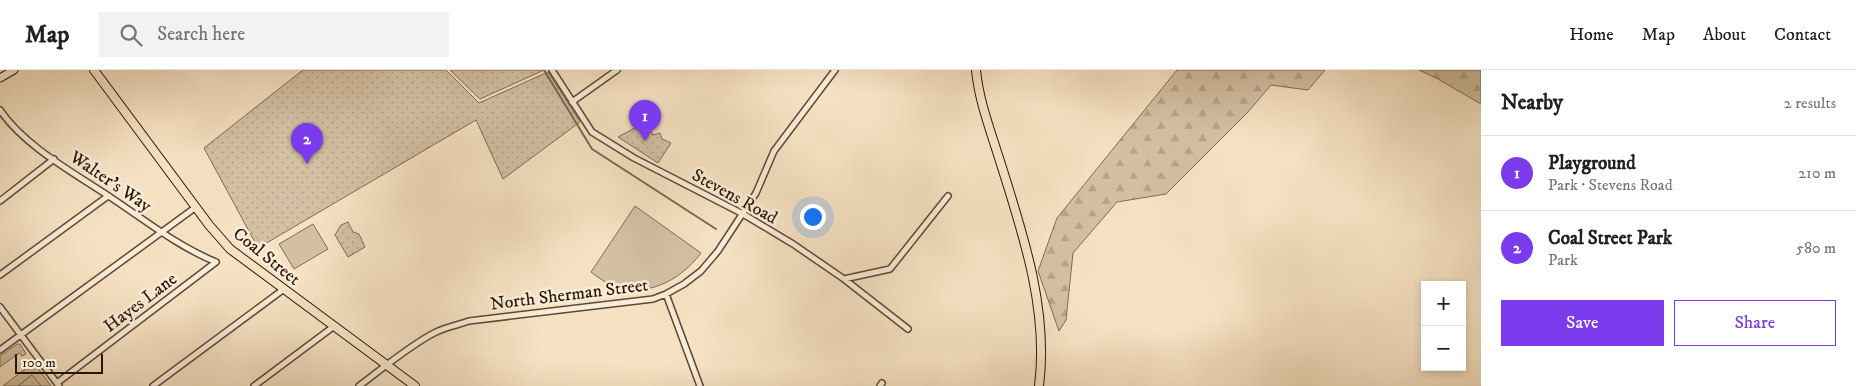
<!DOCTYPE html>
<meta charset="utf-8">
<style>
:root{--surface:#fff;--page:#f2f2f2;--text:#202124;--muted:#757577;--line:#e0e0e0;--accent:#7c3aed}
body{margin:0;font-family:"IM FELL DW Pica",serif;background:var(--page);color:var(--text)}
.controls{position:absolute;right:15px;bottom:15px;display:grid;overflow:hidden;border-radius:0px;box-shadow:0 2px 8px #0003}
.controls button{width:45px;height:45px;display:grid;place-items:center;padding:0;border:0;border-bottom:1px solid var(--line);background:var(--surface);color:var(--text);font:25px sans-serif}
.scale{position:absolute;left:15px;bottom:12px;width:88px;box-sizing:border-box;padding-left:5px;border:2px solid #291805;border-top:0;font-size:14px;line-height:18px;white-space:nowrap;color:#291805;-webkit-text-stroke:4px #f9ecd8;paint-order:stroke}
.you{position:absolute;left:812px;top:146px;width:18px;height:18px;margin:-12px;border:4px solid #fff;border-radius:50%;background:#1a73e8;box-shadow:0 0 0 8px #1a73e833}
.badge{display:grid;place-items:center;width:32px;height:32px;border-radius:50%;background:var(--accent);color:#fff;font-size:16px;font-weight:700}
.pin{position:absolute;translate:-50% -41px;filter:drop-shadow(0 1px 2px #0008)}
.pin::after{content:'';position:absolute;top:26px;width:18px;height:15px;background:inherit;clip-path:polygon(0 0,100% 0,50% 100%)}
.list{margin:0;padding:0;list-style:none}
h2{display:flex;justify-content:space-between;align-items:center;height:65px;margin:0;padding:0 20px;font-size:21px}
h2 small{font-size:16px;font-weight:400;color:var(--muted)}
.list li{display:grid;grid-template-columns:32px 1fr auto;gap:15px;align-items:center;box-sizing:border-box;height:75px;padding:0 20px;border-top:1px solid var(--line)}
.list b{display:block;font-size:19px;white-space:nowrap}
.list p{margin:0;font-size:16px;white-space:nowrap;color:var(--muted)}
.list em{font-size:16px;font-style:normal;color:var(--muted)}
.actions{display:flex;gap:10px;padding:15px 20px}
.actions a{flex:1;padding:11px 0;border:1px solid var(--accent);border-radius:0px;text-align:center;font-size:18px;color:var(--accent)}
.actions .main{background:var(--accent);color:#fff}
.icon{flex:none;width:28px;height:28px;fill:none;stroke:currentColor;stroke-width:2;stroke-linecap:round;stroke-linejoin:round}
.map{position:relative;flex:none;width:1481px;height:316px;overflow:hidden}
header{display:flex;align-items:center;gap:30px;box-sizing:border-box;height:70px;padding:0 25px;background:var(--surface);border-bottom:1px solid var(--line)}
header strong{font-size:24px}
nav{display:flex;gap:28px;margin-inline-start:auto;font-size:18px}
.search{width:350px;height:45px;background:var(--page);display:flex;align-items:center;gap:12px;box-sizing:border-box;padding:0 18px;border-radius:0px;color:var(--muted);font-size:19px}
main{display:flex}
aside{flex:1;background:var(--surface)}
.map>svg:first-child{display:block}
.grass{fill:#d3c0a3;stroke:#7e6c54}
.forest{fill:url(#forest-firs);stroke:#7e6c54}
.park{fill:url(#park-dots);stroke:#7e6c54}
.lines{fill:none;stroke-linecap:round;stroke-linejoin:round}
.stream{stroke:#7a6850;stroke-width:2}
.street-casing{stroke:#5c4a34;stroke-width:8}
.secondary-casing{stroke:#291805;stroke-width:9}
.primary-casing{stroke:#291805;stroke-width:10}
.street{stroke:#f9ecd8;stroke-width:5}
.secondary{stroke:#f9ecd8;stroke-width:7}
.primary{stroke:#f6e2c3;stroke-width:8}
.labels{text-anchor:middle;stroke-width:5;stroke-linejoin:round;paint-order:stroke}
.street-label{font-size:18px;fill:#291805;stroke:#f9ecd8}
</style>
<header>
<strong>Map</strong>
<div class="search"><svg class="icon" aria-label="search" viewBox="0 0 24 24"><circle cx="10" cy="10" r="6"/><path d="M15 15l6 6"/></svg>Search here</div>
<nav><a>Home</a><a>Map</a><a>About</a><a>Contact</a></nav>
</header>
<main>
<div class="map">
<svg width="1481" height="316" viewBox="0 0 1481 316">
<defs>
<pattern id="forest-firs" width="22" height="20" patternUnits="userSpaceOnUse" patternTransform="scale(1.25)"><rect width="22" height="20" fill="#d3c0a3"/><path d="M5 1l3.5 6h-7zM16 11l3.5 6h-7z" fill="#b5a48b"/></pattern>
<pattern id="park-dots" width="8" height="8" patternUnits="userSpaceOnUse" patternTransform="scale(1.25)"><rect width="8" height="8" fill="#d3c0a3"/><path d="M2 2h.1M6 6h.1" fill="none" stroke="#b5a48b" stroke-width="1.8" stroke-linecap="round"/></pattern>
</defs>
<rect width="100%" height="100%" fill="#f6e2c3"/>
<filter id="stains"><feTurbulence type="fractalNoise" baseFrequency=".004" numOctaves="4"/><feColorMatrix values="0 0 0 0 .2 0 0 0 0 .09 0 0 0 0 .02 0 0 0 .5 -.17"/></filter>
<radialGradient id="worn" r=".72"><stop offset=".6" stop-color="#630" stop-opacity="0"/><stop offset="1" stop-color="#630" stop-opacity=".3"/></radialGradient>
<path class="grass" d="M635 136 701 183C680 211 643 231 607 213 602 210 596 206 591 202Z
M313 154 328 179 294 199 279 174Z
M17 274H20L26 284 22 286 19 283 0 297V286Z
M31 289 51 316H41L32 305 18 316H3L29 296 26 291Z"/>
<path class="forest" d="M1177 0H1325L1308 20 1271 15 1248 42 1166 124 1117 132 1073 183 1066 250 1059 261 1038 201 1057 148Z
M1419 0H1481V34L1438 9Z"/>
<path class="park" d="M303 0H446L479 33 548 2 580 52 503 109 476 50 258 178 204 78Z
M450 0H544L480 29Z
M646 52 653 65 660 63 662 69 671 73 658 93 618 67Z
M348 152 353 162 359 164 365 177 348 187 335 165 341 155Z
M32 305 41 316H18Z"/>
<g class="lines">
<path class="stream" d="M544 0 592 79 716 159"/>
<defs>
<path id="street" d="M552 0 592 62 634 88 743 144 793 174 844 209 908 259
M572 32 617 0
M0 40C25 77 76 104 113 129 146 151 179 177 216 192
M0 131 54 89
M0 205 108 126
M844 209 890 199 948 126
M666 224 700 316
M0 237 59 316
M0 280 196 137
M57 313 216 192
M153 316 284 219
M254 316 333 257
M359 316C382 299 410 275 436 262 446 257 458 255 469 251L653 229 666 224 684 214 701 201 718 181 756 123 774 81 835 0
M880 316 882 313"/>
<path id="secondary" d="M0 8 14 0"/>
<path id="primary" d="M94 0 209 155 230 179 415 316
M976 0C979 31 990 59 999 88 1022 161 1049 239 1039 316"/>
</defs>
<use href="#street" class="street-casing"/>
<use href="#secondary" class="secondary-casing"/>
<use href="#primary" class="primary-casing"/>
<use href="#street" class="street"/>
<use href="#secondary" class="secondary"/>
<use href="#primary" class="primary"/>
</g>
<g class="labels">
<g class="street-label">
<text transform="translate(111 111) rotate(34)" y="6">Walter's Way</text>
<text transform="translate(735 126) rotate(29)" y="6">Stevens Road</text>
<text transform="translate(267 186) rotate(39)" y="6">Coal Street</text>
<text transform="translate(569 224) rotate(-7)" y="6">North Sherman Street</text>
<text transform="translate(140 232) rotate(-37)" y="6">Hayes Lane</text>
</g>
</g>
<rect width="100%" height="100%" filter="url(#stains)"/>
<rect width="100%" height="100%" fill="url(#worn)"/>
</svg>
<div class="controls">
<button>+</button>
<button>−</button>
</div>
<div class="scale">100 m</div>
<div class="you"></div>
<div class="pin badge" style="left:645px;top:71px">1</div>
<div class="pin badge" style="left:307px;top:94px">2</div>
</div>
<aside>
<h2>Nearby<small>2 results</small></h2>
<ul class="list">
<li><span class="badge">1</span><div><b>Playground</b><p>Park · Stevens Road</p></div><em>210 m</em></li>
<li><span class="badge">2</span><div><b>Coal Street Park</b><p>Park</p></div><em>580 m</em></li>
</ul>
<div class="actions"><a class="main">Save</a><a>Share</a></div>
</aside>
</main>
